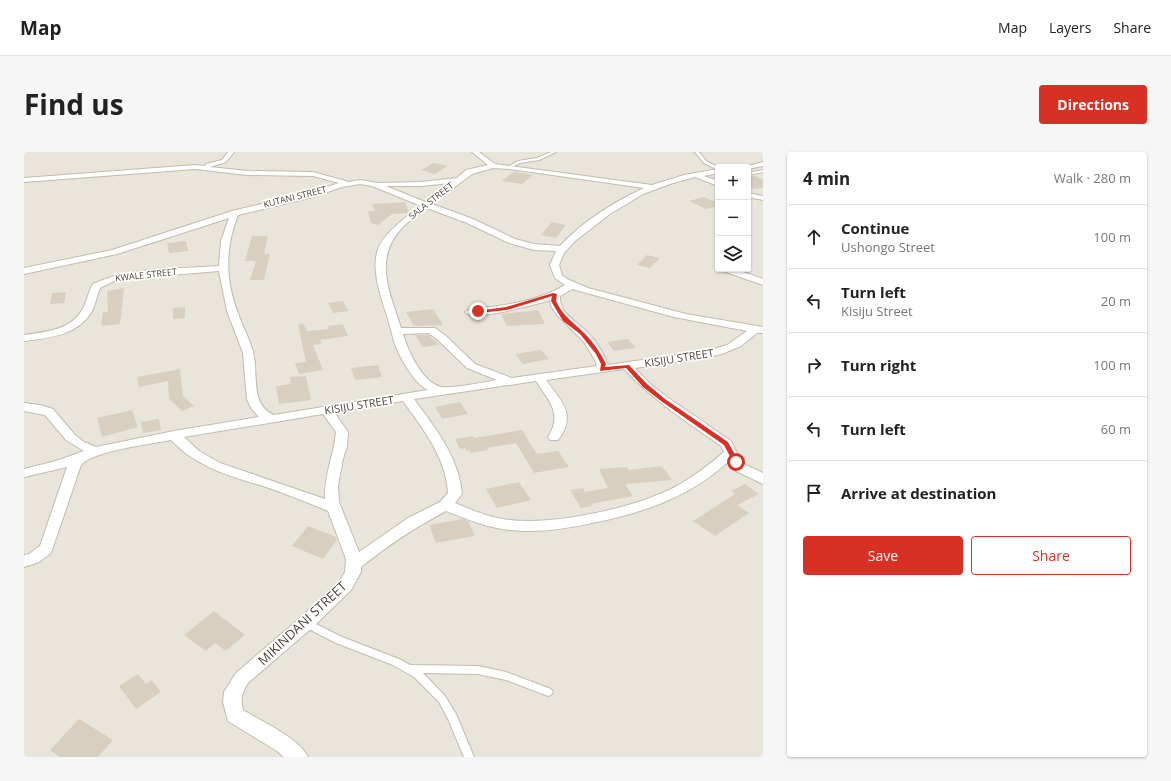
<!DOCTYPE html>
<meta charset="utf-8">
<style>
:root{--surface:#fff;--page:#f6f6f6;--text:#222;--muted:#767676;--line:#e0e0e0;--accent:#d93025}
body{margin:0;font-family:"Open Sans",sans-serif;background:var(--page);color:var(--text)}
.controls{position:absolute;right:12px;top:12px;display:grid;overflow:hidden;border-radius:4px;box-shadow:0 1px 3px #0004}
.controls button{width:36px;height:36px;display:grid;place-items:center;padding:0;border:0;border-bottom:1px solid var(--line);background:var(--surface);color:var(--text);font:20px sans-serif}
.stop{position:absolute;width:12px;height:12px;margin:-9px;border:3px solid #d93025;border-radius:50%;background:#fff}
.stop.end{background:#d93025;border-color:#fff;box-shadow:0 1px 4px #0008}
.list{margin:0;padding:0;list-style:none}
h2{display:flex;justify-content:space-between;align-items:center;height:52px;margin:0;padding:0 16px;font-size:17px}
h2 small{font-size:13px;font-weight:400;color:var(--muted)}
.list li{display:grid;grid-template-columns:26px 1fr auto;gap:12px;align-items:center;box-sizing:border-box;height:64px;padding:0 16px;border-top:1px solid var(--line)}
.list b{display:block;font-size:15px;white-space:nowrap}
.list p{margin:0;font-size:13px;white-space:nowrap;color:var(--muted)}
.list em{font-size:13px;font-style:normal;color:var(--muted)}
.actions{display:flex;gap:8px;padding:12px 16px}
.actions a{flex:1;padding:9px 0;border:1px solid var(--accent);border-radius:4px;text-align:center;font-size:14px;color:var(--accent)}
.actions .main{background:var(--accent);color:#fff}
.icon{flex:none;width:22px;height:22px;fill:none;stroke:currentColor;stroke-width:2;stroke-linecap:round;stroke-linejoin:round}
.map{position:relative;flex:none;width:739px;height:605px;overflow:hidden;border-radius:4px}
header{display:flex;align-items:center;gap:24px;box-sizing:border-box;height:56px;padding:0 20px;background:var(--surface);border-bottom:1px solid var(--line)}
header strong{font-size:19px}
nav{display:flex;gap:22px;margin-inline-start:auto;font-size:14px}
.intro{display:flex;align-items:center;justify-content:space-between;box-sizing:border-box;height:96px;padding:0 24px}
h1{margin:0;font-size:28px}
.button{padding:10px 18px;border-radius:4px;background:var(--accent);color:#fff;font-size:14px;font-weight:700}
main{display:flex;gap:24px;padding:0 24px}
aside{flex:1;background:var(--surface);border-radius:4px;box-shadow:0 1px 3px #0004}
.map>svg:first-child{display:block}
.residential{fill:#eae5da;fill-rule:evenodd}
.building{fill:#d8cfc1}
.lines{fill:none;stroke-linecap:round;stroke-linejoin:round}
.service-casing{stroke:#c2bbae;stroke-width:2}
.minor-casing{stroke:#c2bbae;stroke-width:2}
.service{fill:#fff;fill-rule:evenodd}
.minor{fill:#fff;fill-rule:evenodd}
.route{fill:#d93025}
.labels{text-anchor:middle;stroke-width:3.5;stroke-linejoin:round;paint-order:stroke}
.far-street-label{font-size:9px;fill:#4b4439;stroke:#fff}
.street-label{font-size:11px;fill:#4b4439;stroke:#fff}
.near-street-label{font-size:13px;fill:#4b4439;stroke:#fff}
</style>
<header>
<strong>Map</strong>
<nav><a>Map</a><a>Layers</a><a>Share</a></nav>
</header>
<div class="intro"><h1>Find us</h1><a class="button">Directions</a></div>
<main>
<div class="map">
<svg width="739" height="605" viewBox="0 0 739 605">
<rect width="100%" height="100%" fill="#f6f3ec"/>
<path class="residential" d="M0 0H739V605H0ZM694 15H724V117H694Z"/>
<path class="building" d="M410 11 424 14 411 22 397 18Z
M490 20 509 23 498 32 477 29Z
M731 24 739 28V36L730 37 724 34V25Z
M680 45 694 51V54L682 57 665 49Z
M381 50 385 61 368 62 354 73 347 71 344 59H351L348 52Z
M528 70 542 73 532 86 517 83Z
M228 84H244L240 102H246L240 128H226L232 109H221Z
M162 89 164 99 145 101 143 91Z
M623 103 636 106 626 116 613 113Z
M100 136 96 172 77 174 79 160H84L83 139Z
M42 140 40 151 26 152 28 141Z
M319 149 325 159 309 161 304 151Z
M161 155V166L149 167V156Z
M409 157 419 173 390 174 382 160Z
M514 158 521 172 483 174 477 162Z
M279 171 283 179 305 177 304 174 319 172 324 184 296 188 297 192 289 193 299 218 275 222 271 211 282 210 274 173Z
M391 183H405L415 193 399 195Z
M604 187 612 196 590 199 583 190Z
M517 198 525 207 499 212 491 202Z
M354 213 358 225 331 228 327 216Z
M156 217 159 244 170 254 158 259 145 247 144 229 115 235 113 225Z
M282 224 287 248 255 252 252 234 267 232 266 225Z
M436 250 444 262 418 267 411 255Z
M108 258 114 275 78 285 73 266Z
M135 267 137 278 119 281 117 270Z
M498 278 513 302 534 299 545 315 510 321 492 291 463 296 464 298 447 301 445 298 442 299 441 296 436 297 431 287 449 284 450 286Z
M638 314 648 328 601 332 609 344 567 352 568 354 557 356 546 338 559 336 561 340 584 336 575 317 603 315 605 318Z
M495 330 507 348 473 356 462 337Z
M721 332 735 342 713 353 725 361 691 384 669 369 711 342 707 339Z
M439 367 444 369 451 384 412 391 405 373Z
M284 374 312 385 313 388 299 407 268 394Z
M190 459 221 483 202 499 191 491 182 499 160 483Z
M114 522 122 532 128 528 137 540 112 557 95 534Z
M55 567 89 588 74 605H36L26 598Z"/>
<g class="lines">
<defs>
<path id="service" d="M527 0H532L515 8 496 11 486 16 484 15 494 9 513 6Z
M671 0H675L682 9 694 15V18L680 11Z
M739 18V20L724 23V21Z
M282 467 318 485 375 507 386 513 454 514 482 520 527 537 529 540 527 543 524 544 482 528 454 522 399 521 421 544 432 562 450 605H440L424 567 415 550 390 525 369 513 312 491 279 474 278 471 279 468Z"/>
<path id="minor" d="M204 0H210L202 10 186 15 223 19 289 20 325 30 336 28 353 31 397 30 433 26 442 18 464 13 448 0H455L471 12 628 33 660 23 694 17V21L680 24 694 29V34L671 25 646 32 619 42 586 62 551 89 540 101 535 113 538 123 543 127 564 136 662 162 739 175V181H733L717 194 698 202 679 206 611 216 625 231 643 245 707 289 717 309 722 313 739 321V332L712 319 705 309C666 345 619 361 568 371 541 377 513 381 486 378 464 376 442 367 422 359 392 375 364 393 337 415V420L327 438 289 475 224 531C218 541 216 547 219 558 237 569 275 586 284 605H260L253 599 204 569 199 550 200 540 212 521 277 465 315 430 321 420 322 407 304 359C285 351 265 343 245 336 207 324 175 317 147 288 127 292 69 299 57 313L27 401 15 410 0 415V403L5 402 16 394 43 315 0 325V317L32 309 60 299 42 288 21 263 0 259V251L16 253 29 257 51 283 60 290 72 295 150 279 235 265 227 256 223 247 219 201 203 159 195 119 100 127 90 129 76 136C73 143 72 150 69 157 56 183 26 186 0 189V183C21 180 47 178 58 158 63 150 64 140 69 132 105 115 155 117 195 114L197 89 205 66 93 102 0 122V116L88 98 208 59 284 41 315 31 289 24 223 23 171 17 0 30V26L171 13 181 14 182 12 198 8ZM469 16 486 17 620 36C590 50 559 69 536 94L510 92 491 87 449 67 408 52 448 22ZM426 31 401 50 362 34H397ZM336 32 348 34 397 54C383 64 361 80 354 97 346 120 359 149 365 171 368 180 369 189 373 197 377 208 393 234 404 238L250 263C225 252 235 222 229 200 226 187 218 174 214 161 201 128 201 95 214 63L289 45 318 35ZM403 56 443 71 485 91 510 98 532 99 526 113 531 126 541 133C512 150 478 154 446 157L441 160C450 170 513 152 526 148L527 154 532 162 560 190 571 208 573 214 488 226 451 212 422 184 411 176H377C366 141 349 108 377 77 384 69 395 63 403 56ZM548 137 650 165 723 179 703 193 687 198 584 213C580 201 571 188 562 179 551 168 535 161 536 144ZM405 181 414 188 443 216 473 228C462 230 426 237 417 235 398 230 384 199 379 182ZM600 217C629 248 663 270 697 294L700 300C685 313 670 324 653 334 612 356 532 373 486 368 466 366 448 358 431 351L438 342C435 305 411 276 390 247L512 229C525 249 539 262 524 285L526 288H534C553 263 538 250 522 228ZM379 249C399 277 422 305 424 341L416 350 384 366 335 400 315 350 314 333 319 307 323 294 324 280 310 260ZM299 262 312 280C310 303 300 323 301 347L196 311 175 299 160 285Z
M739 10V14L724 17V15H720Z
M724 41 739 44V48L724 45Z
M697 117H711L739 127V133L699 119Z"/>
</defs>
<use href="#service" class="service-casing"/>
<use href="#minor" class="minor-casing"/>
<use href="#service" class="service"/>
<use href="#minor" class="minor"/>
</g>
<path class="route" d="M529 141 533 142 532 149C540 165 546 167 558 179 568 188 576 200 582 212L581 215 605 213 623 232 641 247 704 290 715 310 714 312H710L700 293 637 249 619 235 602 216 576 219 577 212 572 202 556 182 539 169 527 149 528 144 483 158 454 161 452 159 482 155Z"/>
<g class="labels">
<g class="far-street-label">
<text transform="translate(271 45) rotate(-14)" y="3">KUTANI STREET</text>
<text transform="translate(407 49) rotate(-38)" y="3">SALA STREET</text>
<text transform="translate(122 123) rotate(-6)" y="3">KWALE STREET</text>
</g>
<g class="street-label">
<text transform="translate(655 206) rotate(-9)" y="4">KISIJU STREET</text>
<text transform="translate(335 253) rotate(-9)" y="4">KISIJU STREET</text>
</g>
<g class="near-street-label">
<text transform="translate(278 471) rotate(-43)" y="5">MIKINDANI STREET</text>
</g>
</g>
</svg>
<div class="controls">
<button>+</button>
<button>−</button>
<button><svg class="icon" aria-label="layers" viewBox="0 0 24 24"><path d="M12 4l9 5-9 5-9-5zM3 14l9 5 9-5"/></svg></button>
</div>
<div class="stop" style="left:712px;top:310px"></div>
<div class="stop end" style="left:454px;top:159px"></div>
</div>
<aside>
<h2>4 min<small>Walk · 280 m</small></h2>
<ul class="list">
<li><svg class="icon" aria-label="ahead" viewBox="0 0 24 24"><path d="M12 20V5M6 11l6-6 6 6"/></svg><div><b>Continue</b><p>Ushongo Street</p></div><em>100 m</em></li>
<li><svg class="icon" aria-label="left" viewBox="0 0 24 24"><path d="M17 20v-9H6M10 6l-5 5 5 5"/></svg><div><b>Turn left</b><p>Kisiju Street</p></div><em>20 m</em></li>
<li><svg class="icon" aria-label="right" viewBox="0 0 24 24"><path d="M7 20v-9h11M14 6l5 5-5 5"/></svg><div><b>Turn right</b></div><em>100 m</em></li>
<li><svg class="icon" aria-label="left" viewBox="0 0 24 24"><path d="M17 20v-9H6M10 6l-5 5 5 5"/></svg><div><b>Turn left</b></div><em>60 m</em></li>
<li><svg class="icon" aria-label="arrive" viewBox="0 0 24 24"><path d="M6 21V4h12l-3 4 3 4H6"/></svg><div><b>Arrive at destination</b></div></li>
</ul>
<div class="actions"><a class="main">Save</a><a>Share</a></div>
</aside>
</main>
